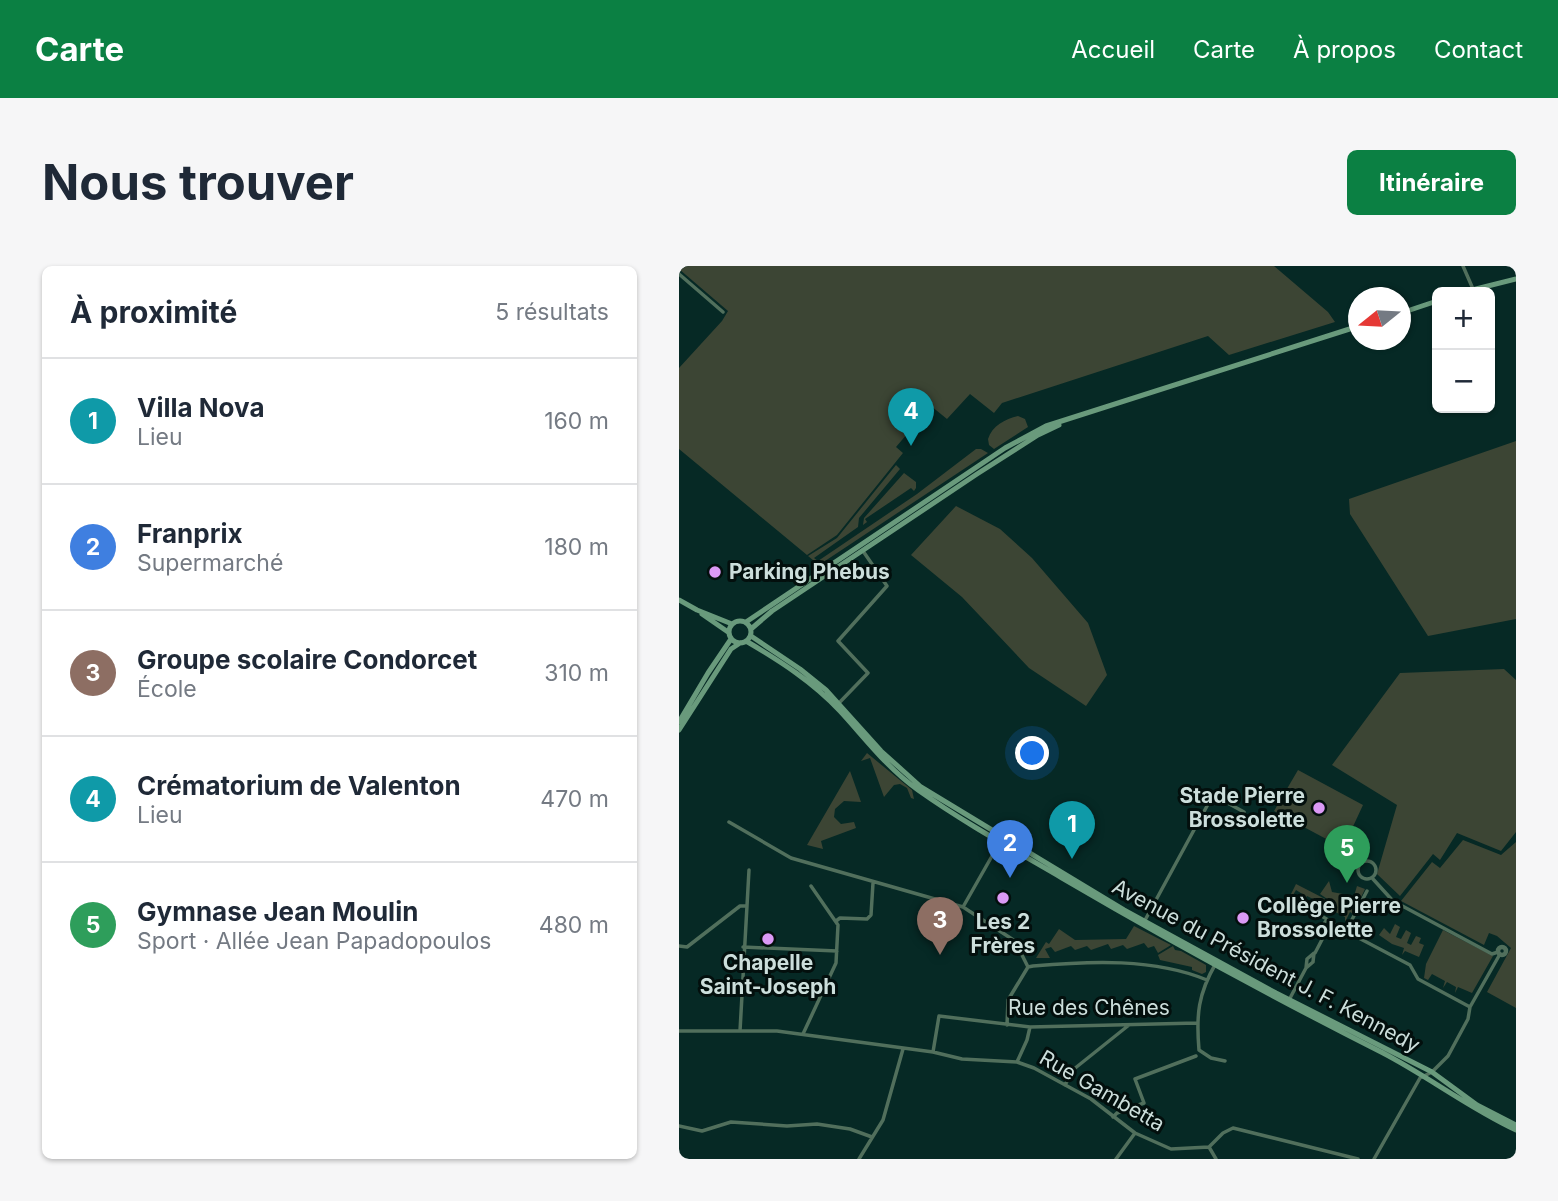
<!DOCTYPE html>
<html lang="fr">
<meta charset="utf-8">
<style>
:root{--surface:#fff;--page:#f6f6f7;--text:#1f2937;--muted:#747a83;--line:#e0e1e3;--accent:#0b8043}
body{margin:0;font-family:Inter,sans-serif;background:var(--page);color:var(--text)}
.controls{position:absolute;right:21px;top:21px;display:grid;overflow:hidden;border-radius:10px;box-shadow:0 2px 5px #0004}
.controls button{width:63px;height:63px;display:grid;place-items:center;padding:0;border:0;border-bottom:2px solid var(--line);background:var(--surface);color:var(--text);font:35px sans-serif}
.compass{position:absolute;left:669px;top:21px;width:63px;height:63px;border-radius:50%;background:var(--surface);box-shadow:0 2px 5px #0004;rotate:252deg}
.you{position:absolute;left:354px;top:488px;width:24px;height:24px;margin:-18px;border:5px solid #fff;border-radius:50%;background:#1a73e8;box-shadow:0 0 0 10px #1a73e833}
.badge{display:grid;place-items:center;width:46px;height:46px;border-radius:50%;background:var(--accent);color:#fff;font-size:23px;font-weight:700}
.pin{position:absolute;translate:-50% -58px;filter:drop-shadow(0 2px 4px #0008)}
.pin::after{content:'';position:absolute;top:37px;width:24px;height:21px;background:inherit;clip-path:polygon(0 0,100% 0,50% 100%)}
.list{margin:0;padding:0;list-style:none}
h2{display:flex;justify-content:space-between;align-items:center;height:91px;margin:0;padding:0 28px;font-size:30px}
h2 small{font-size:23px;font-weight:400;color:var(--muted)}
.list li{display:grid;grid-template-columns:46px 1fr auto;gap:21px;align-items:center;box-sizing:border-box;height:126px;padding:0 28px;border-top:2px solid var(--line)}
.list b{display:block;font-size:26px;white-space:nowrap}
.list p{margin:0;font-size:23px;white-space:nowrap;color:var(--muted)}
.list em{font-size:23px;font-style:normal;color:var(--muted)}
.map{position:relative;flex:none;width:837px;height:893px;overflow:hidden;border-radius:10px}
header{display:flex;align-items:center;gap:42px;box-sizing:border-box;height:98px;padding:0 35px;background:var(--accent);color:#fff}
header strong{font-size:33px}
nav{display:flex;gap:38px;margin-inline-start:auto;font-size:24px}
.intro{display:flex;align-items:center;justify-content:space-between;box-sizing:border-box;height:168px;padding:0 42px}
h1{margin:0;font-size:49px}
.button{padding:18px 32px;border-radius:10px;background:var(--accent);color:#fff;font-size:24px;font-weight:700}
main{display:flex;gap:42px;padding:0 42px}
aside{flex:1;background:var(--surface);border-radius:10px;box-shadow:0 2px 5px #0004}
.map>svg:first-child{display:block}
.green{fill:#3c4534}
.lines{fill:none;stroke-linecap:round;stroke-linejoin:round}
.minor{stroke:#516f5c;stroke-width:3.5}
.tertiary{stroke:#516f5c;stroke-width:4.5}
.secondary{stroke:#699a7c;stroke-width:5}
.poi-dot{fill:#db99f5;stroke:#030f0d;stroke-width:2.5}
.labels{text-anchor:middle;stroke-width:6;stroke-linejoin:round;paint-order:stroke}
.poi-label{font-size:21px;font-weight:bold;fill:#ccdedb;stroke:#030f0d;text-anchor:start}
.street-label{font-size:21px;fill:#ccdedb;stroke:#030f0d}
</style>
<header>
<strong>Carte</strong>
<nav><a>Accueil</a><a>Carte</a><a>À propos</a><a>Contact</a></nav>
</header>
<div class="intro"><h1>Nous trouver</h1><a class="button">Itinéraire</a></div>
<main>
<aside>
<h2>À proximité<small>5 résultats</small></h2>
<ul class="list">
<li><span class="badge" style="background:#0f9aa8">1</span><div><b>Villa Nova</b><p>Lieu</p></div><em>160 m</em></li>
<li><span class="badge" style="background:#3f7fe0">2</span><div><b>Franprix</b><p>Supermarché</p></div><em>180 m</em></li>
<li><span class="badge" style="background:#8d6e63">3</span><div><b>Groupe scolaire Condorcet</b><p>École</p></div><em>310 m</em></li>
<li><span class="badge" style="background:#0f9aa8">4</span><div><b>Crématorium de Valenton</b><p>Lieu</p></div><em>470 m</em></li>
<li><span class="badge" style="background:#2e9e5b">5</span><div><b>Gymnase Jean Moulin</b><p>Sport · Allée Jean Papadopoulos</p></div><em>480 m</em></li>
</ul>
</aside>
<div class="map">
<svg width="837" height="893" viewBox="0 0 837 893">
<rect width="100%" height="100%" fill="#062925"/>
<path class="green" d="M0 0H595L649 46 656 56 550 89 529 70 323 137 315 147 291 128 268 153 252 140 217 181 224 187 158 269 128 289 0 183V102L43 55 49 45 0 3Z
M339 150 346 153 349 161 315 183 310 179 309 173C313 160 326 153 339 150Z
M837 175V353L749 370 671 248 670 233Z
M297 183H302L309 187 140 299 129 290 158 272 217 199 221 203 180 252 179 261 135 292 139 295 238 228Z
M225 207 237 216V222L235 225 232 222 186 253 188 256 184 259 185 252Z
M277 240 321 263 353 292 409 357 428 409 407 440 350 402 283 331 232 289Z
M825 403 837 414V566L822 585 778 567 761 594 754 588 721 630 698 608 718 539 653 499 721 407Z
M188 487 233 524 235 533 232 532 228 522 221 518 215 519 205 531 191 492 182 495Z
M619 504 684 539 664 582 595 545Z
M171 505 182 536 165 535 156 543 155 551 162 558 175 556 177 562 142 575 144 583 128 579Z
M784 574 822 589 837 576V742L808 726 832 682 818 670 810 667 805 679 722 635 753 596 761 602Z
M650 615 653 626 675 630 678 620 686 623 674 648 671 646 666 656V651L649 642 643 646 647 640 638 635 633 641 636 634 628 630 624 636 625 629 617 624 613 631 611 630 617 618 654 637 641 628Z
M716 658 721 661 717 671 722 673 727 664 732 667 728 677 732 679 737 670 742 672 740 677 745 679 740 691 726 685 723 689 725 682 713 678 700 669 705 662 711 668Z
M455 660 492 679 479 687 475 680 469 682 465 677 448 683 444 679 432 683 429 678 412 684 408 680 396 684 392 680 376 686 372 681 366 683 371 692H357L367 676 370 678 380 663 396 674 447 673Z
M764 664 814 690 793 727 779 721 776 727 777 721 768 716 764 722 766 715 753 708 749 714 745 712 747 698Z
M494 680 496 684 502 685 527 699V706L523 708 513 704V701L481 694 479 689Z"/>
<g class="lines">
<path class="minor" d="M784 0 794 23
M0 8 44 46
M160 437 189 407 159 375 208 320 184 285
M50 556 112 592 284 641 336 675 349 701
M679 604a9 9 0 1 1 18 0a9 9 0 1 1-18 0Z
M694 613 714 635 813 688 819 686
M613 635C624 641 650 652 657 660L731 699 739 713 791 741
M284 641 321 576
M645 659a5 5 0 1 1 10 0a5 5 0 1 1-10 0Z
M157 655 161 652 188 653 192 649 194 617
M465 656 534 529 565 546
M667 665 688 625
M0 680 8 681 61 640H67
M64 681 158 685
M635 687 634 696 627 702 628 693Z
M636 687 648 664
M537 697C519 728 517 749 520 784L532 792 546 795
M610 734 627 702
M328 759 329 734 349 701 354 700C411 695 475 692 528 714
M0 765H98L254 786 283 793 338 796 355 802 412 833 456 867 492 883 530 881 544 867 554 862 679 893
M61 765 70 604
M124 768 157 697 159 659 132 620
M254 786 260 750 351 761 518 757
M338 796 348 774 351 761
M386 819 395 803 450 759
M434 851 438 847 465 837 456 813 517 790
M0 860 23 865 52 856 108 860 138 858 171 863 193 871
M530 881 537 893
M180 893 204 854 224 783
M437 893 456 867
M695 893 741 812 753 806 769 790 789 753 791 741 821 688"/>
<path class="tertiary" d="M819 685a4 4 0 1 1 8 0a4 4 0 1 1-8 0Z"/>
<path class="secondary" d="M785 26 837 13
M722 47 758 35
M0 334 18 344 53 358
M23 348 49 366
M50 366a11 11 0 1 1 22 0a11 11 0 1 1-22 0Z
M67 356 326 182 367 160 680 60
M72 363 93 345 298 208 359 169 380 159
M72 370 121 403 147 424 202 485 242 521 445 644 597 727 753 806 798 839 837 859
M67 375C101 395 134 416 161 445 186 472 208 502 239 524 284 556 335 584 383 612 489 674 595 732 704 787 750 811 790 842 837 864
M0 456 29 407 52 373
M0 464 52 383 61 377"/>
</g>
<g class="poi-dot">
<circle cx="36" cy="306" r="7"/>
<circle cx="640" cy="542" r="7"/>
<circle cx="324" cy="632" r="7"/>
<circle cx="564" cy="652" r="7"/>
<circle cx="89" cy="673" r="7"/>
</g>
<g class="labels">
<g class="poi-label">
<text x="50" y="313">Parking Phebus</text>
<text x="626" y="537" text-anchor="end">Stade Pierre<tspan x="626" dy="24">Brossolette</tspan></text>
<text x="578" y="647">Collège Pierre<tspan x="578" dy="24">Brossolette</tspan></text>
<text x="324" y="663" text-anchor="middle">Les 2<tspan x="324" dy="24">Frères</tspan></text>
<text x="89" y="704" text-anchor="middle">Chapelle<tspan x="89" dy="24">Saint-Joseph</tspan></text>
</g>
<g class="street-label">
<text transform="translate(587 700) rotate(28)" y="7">Avenue du Président J. F. Kennedy</text>
<text x="410" y="749">Rue des Chênes</text>
<text transform="translate(423 825) rotate(30)" y="7">Rue Gambetta</text>
</g>
</g>
</svg>
<div class="controls">
<button>+</button>
<button>−</button>
</div>
<svg class="compass" viewBox="-18 -18 36 36"><path d="M0-13l5 13h-10z" fill="#e53935"/><path d="M0 13l5-13h-10z" fill="#747a83"/></svg>
<div class="you"></div>
<div class="pin badge" style="left:393px;top:593px;background:#0f9aa8">1</div>
<div class="pin badge" style="left:331px;top:612px;background:#3f7fe0">2</div>
<div class="pin badge" style="left:261px;top:689px;background:#8d6e63">3</div>
<div class="pin badge" style="left:232px;top:180px;background:#0f9aa8">4</div>
<div class="pin badge" style="left:668px;top:617px;background:#2e9e5b">5</div>
</div>
</main>
